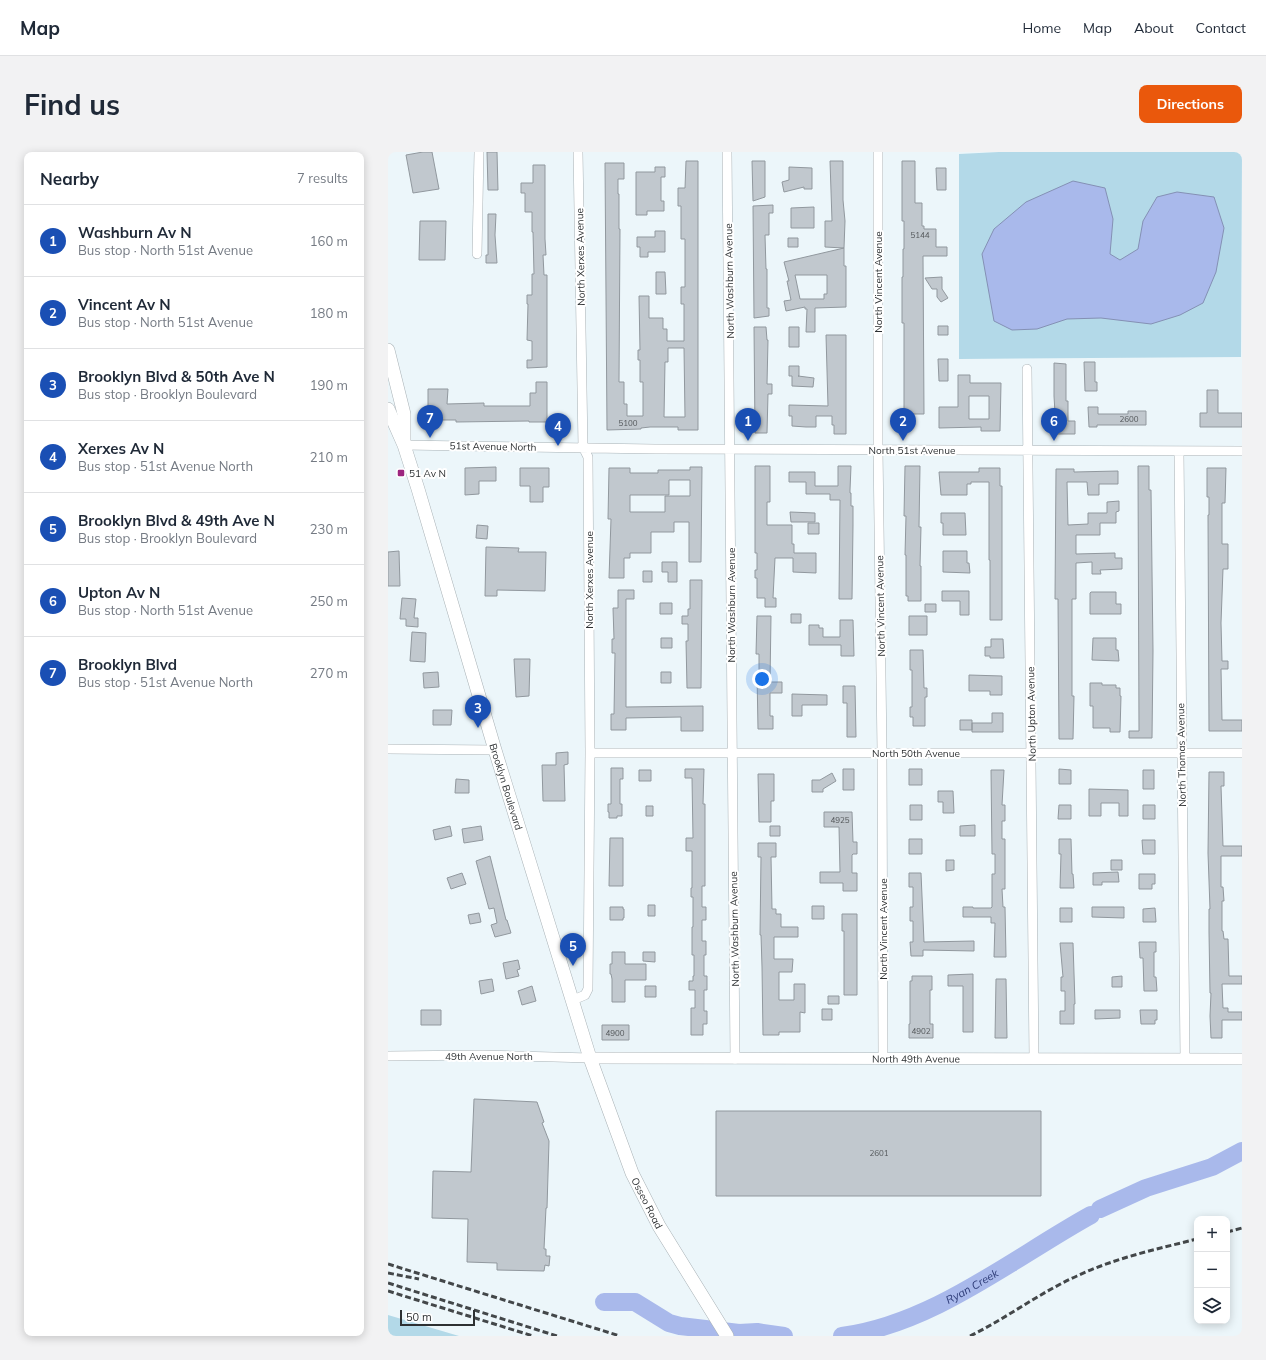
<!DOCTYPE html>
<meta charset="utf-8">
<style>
:root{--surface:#fff;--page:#f2f2f3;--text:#1f2937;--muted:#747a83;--line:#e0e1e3;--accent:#ea580c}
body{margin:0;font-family:Mulish,sans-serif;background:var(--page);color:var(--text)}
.controls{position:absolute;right:12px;bottom:12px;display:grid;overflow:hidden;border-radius:8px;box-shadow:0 2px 10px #0003}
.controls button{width:36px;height:36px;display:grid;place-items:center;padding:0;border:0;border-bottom:1px solid var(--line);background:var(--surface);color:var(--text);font:20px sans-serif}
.scale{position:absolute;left:12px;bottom:10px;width:75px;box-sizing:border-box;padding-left:4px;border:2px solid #2d3032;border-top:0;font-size:11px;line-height:14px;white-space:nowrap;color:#2d3032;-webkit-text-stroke:3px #fff;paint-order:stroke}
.you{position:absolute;left:374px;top:527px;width:14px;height:14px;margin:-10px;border:3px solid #fff;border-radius:50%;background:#1a73e8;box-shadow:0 0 0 6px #1a73e833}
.badge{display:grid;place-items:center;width:26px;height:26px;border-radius:50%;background:var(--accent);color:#fff;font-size:13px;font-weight:700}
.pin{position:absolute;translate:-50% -33px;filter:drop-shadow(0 1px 2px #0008)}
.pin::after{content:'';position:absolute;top:21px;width:14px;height:12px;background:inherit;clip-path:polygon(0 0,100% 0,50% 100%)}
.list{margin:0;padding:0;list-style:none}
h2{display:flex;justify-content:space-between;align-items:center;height:52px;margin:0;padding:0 16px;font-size:17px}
h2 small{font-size:13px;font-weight:400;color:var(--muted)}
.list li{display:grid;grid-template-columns:26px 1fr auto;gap:12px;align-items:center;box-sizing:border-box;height:72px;padding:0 16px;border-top:1px solid var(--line)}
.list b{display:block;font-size:15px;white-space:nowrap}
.list p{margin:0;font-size:13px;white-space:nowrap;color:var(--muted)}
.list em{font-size:13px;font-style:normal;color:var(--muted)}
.icon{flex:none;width:22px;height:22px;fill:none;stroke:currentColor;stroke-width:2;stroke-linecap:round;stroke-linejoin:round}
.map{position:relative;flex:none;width:854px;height:1184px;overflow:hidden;border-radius:8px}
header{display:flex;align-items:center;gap:24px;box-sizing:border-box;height:56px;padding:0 20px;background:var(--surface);border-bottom:1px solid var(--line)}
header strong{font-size:19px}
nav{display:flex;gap:22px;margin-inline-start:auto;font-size:14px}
.intro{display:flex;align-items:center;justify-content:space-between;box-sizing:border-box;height:96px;padding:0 24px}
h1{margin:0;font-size:28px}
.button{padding:10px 18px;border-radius:8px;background:var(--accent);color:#fff;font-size:14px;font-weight:700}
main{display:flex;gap:24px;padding:0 24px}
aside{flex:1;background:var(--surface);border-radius:8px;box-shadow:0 2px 10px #0003}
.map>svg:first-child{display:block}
.green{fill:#b3d9e8}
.water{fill:#a9b9eb;stroke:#8490b4}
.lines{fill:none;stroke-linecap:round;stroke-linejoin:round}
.river{stroke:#a9b9eb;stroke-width:18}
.building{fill:#c1c8ce;stroke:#91989e;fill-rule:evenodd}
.minor-casing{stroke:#a9b2b6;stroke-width:10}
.tertiary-casing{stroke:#a9b2b6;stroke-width:12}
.secondary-casing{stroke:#a9b2b6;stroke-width:14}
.minor{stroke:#fff;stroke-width:9}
.tertiary{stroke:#fff;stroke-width:11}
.secondary{stroke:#fff;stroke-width:13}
.rail{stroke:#434749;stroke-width:3;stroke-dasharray:6 3;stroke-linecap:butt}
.poi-dot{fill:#9d257f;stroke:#fff;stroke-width:1.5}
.labels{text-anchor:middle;stroke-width:4;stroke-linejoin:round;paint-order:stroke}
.number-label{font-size:8px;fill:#525659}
.street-label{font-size:10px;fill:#2d3032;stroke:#fff}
.poi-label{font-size:10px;fill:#2d3032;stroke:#fff;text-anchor:start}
.water-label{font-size:11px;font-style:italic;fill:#2a3874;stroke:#fff}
</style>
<header>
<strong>Map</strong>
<nav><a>Home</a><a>Map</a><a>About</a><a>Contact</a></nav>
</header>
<div class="intro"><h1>Find us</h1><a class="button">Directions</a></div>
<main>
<aside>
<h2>Nearby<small>7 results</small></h2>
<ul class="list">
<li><span class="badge" style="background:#1a4fb4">1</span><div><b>Washburn Av N</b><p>Bus stop · North 51st Avenue</p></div><em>160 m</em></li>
<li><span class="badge" style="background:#1a4fb4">2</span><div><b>Vincent Av N</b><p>Bus stop · North 51st Avenue</p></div><em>180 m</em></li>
<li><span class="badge" style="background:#1a4fb4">3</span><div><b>Brooklyn Blvd &amp; 50th Ave N</b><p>Bus stop · Brooklyn Boulevard</p></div><em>190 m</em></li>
<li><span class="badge" style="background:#1a4fb4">4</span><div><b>Xerxes Av N</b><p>Bus stop · 51st Avenue North</p></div><em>210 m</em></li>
<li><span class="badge" style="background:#1a4fb4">5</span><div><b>Brooklyn Blvd &amp; 49th Ave N</b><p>Bus stop · Brooklyn Boulevard</p></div><em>230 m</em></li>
<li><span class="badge" style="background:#1a4fb4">6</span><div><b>Upton Av N</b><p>Bus stop · North 51st Avenue</p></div><em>250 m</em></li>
<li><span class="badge" style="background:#1a4fb4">7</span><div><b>Brooklyn Blvd</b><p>Bus stop · 51st Avenue North</p></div><em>270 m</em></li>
</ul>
</aside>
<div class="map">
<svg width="854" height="1184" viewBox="0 0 854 1184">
<rect width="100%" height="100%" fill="#ecf6fa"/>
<path class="green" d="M611 0H854L853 205 571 207V2Z
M0 1163 71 1184H0Z"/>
<path class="water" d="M685 29 717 36 725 67 722 102 732 108 750 97 755 69 769 45 789 40 826 45 836 76 828 120 815 151 792 163 763 172 713 166 679 167 649 177 624 178 606 169 594 102 606 77 638 50Z"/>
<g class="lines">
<g class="river">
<path d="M712 1057 758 1036 824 1015 854 999"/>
<path d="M216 1150H247L281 1171 292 1174 351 1181 369 1180 396 1184"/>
<path id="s1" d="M454 1184C545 1172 625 1106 703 1063"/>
</g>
</g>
<path class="building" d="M35 0H44L51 37 25 41 18 3Z
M99 0H109L110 38H100Z
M298 9H310V278H290V275H262L253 276V277L219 278 217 11H236V27H230V42H231V77H232L231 230H236V252H239V264H255V230H252V208H250V198H252L251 144H261V166H275V177H279V189H296V152H293V135H297V87H293V54H290V36H297ZM280 196H296L297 265H276L277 210H280Z
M364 9H377V45L365 49Z
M442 9H455V48L457 69 456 96 437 95V69H444Z
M514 9H527V51H534V74H536V77H548V95H559V104H535L536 262H516V171H514V125H515V97H516V69H514Z
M145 13H157V87L158 103H155L156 123H159V215L139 216V208H144V189L139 188 140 152H139V143H144V122H146L145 80H144V60H137V41H133V31H145Z
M267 15H277V25H273V49H276V59H259V63H248V20H267Z
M401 15 424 16V37H416V35L396 40 394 30 401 28Z
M548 16H558V38H549Z
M385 53V61H381V83H377L378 117H379V156H381V164L366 166 365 54Z
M426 55V76H403V56Z
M100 62H108L107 83 109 111H98V103H100Z
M32 69H58L57 108H31Z
M267 79H277V100H260V105H252V95H249V85H267Z
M400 86H410V95H400Z
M456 96V114H458V155L427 156V180H418L419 157H417V155L398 159 396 149 403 148 399 129H401L396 110ZM407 123H439V142H436V147H412Z
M268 120H277L278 142H268Z
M554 125V137L560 146 553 150 549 145V137H544L537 126Z
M550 174H560V183H550Z
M366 175H378L379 188H380L379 232H384V242H380L379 281H367Z
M401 175H411V195H401Z
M438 183H458V282H446V273H444V264H428V275H418L404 274V264H401V253L440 254Z
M550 207H560V229H551Z
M696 210H707V230H709V239H697Z
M666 211 678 212V249H680V269H687V282H668V261H667L666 244Z
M401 214H411V224H410L426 226 425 235 404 234V224H401Z
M570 223H582V231H613L612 279H593V275L551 276V255H570ZM581 244H601V267H581Z
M148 230H159V270H141V269L68 270V268H40V237H60L59 252 96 251V254H142V241H148Z
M819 238H830V261H854V275H812V261H819Z
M700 255H710V262H740V259H758V273H709V275H701Z
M367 314H382V350H379V373H404V392H406V401H428V421L405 420V406H387L385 446H388V455H377V446H369V426H367V418H369V401H367Z
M450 314H463L462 338V341H463V354H465V373L464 447H451L452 348H442V342H418V330H401V320H427V334H450Z
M517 314H532L531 375H533L532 414H533V449H520V444H518V403H517L518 364H516Z
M750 314H761V338H763L765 499 764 586H741V579H751Z
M108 315V329H91V342L77 343V316Z
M302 315H314L313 410H301V370H286V380H263V401H242V406H236V426H221L223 367H220L221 316H242V321H270V318H302ZM281 328H302V344H277V360H242V343H281Z
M132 316H161V335H155V350H142V334H132Z
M591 316H612V334H614V468H602V408H601V330H583V332H579V343H553L551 320H591Z
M819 316H838L837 351H834V392H840V417H835L833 471 834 509H840V517H833L834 568H854V579H821L820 363H821V345H819Z
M668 317H686V320L730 319V332H711V343H700L699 330H679L680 373 700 372V361H719V350L731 349V359L728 360V371H712V383H688V402L727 401V406H734V417L712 418 713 422H704V410L688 411V447H684V544H686L685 587H671L670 447H667Z
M402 360 427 361V370H403Z
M553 361H577L578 383H555V371H553Z
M420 371H431V382H420Z
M89 373 100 374 99 387 88 386Z
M98 395 131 396 130 400H158L157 439 109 438V444H97Z
M11 399 12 434H0V400Z
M555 399H579V411H581L582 421 555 420Z
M274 410H289V430H280V420H274Z
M255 419H264V430H255Z
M302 428H314L313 536H299L298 489H300V472H294V464H300V457H302Z
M230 438H246V447H238V555L315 554V579H293V565L238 566V578H223V562H226L227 501H224V487H226L225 456H230Z
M554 439H581V463H572V449H554Z
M703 440H728V452H733V462H702V441Z
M14 446 28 447 26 466H30V475L18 474V467H12Z
M272 451H284V462H272Z
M537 452H548V460H537Z
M403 462H413V471H403Z
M369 464H383L382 530H394V541H382V564H385V577H370L369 522H371V502H368Z
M521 464H539V483H521Z
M452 468H465L466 504H453V493H421V473H431V476H435V485H452Z
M24 480 38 481 37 510 22 509Z
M273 486H284V496H273Z
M705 486H728V498H730L731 509 704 508Z
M603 487H615L616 506H602V504H597V495H603Z
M522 498H535L536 536H539V545H537V574H525V565H522V555H524V518H522Z
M126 507H142L141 544 128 545Z
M50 520 51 535 36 536 35 521Z
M273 520H283V531H273Z
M581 523 614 524V543H602V539H581Z
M702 531H714V533H728V536H732V544H733L732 580H722V576H705V554H702Z
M455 534H467L468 585H459V551H455Z
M404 542 439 543V553H414V564H404Z
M45 558H64L63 573H45Z
M604 561H615V580H584V571H604Z
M572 568H584V578H572Z
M180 600V612L176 613 177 649H155L154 613H168V601Z
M223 616H235V627H232V652H234V664H229V666H221V660H220V652H223Z
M297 617H316L315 652H317V734H314V755H318V768H314V789H318V803H316V824H319V838H316V859H319V872H315V883H303V856H307V838H301V829H305V824H306V803H304V775H305V745H303V736H304V699H298V686H305L304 626H297Z
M455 617H466V638H455Z
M521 617H534V633H521Z
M671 617 683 618V632H671Z
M251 618H263V629H251Z
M603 618H616L614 653H617V669H614V687H617V737H614L615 755H617L618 805H606L607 771H603V765H575V755H585V756H603L604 755V722H607V702H604Z
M755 618H766V637H755Z
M821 620H836V634H833L835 694H854V704H833V735H835L836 749H834V779H835L836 787H840L841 824H854V832H834L835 856H840V860H854V868H834V886H823L822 864 823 841H822L821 780V757H822L820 701Z
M444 621 448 629 435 637V640H424V628H432Z
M370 622H386V649H383V670H371Z
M68 627 81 628V641H67Z
M701 637 740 638V664H731V651H713V664H701Z
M550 639H565L566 661H555V650H550Z
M522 653H534V668H522Z
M671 653H683V667H670Z
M755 653H767V667H755Z
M258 654H265V664H258Z
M436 660H464L465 690H469V702H465L464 703V721H469V739H455V731H432V720H452L451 675H436Z
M587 673V684H572V674Z
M62 674 64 684 47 688 45 678Z
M93 674 95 688 76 691 74 677Z
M382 674H392V684H382Z
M222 686H235V734H221Z
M521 687H534V702H521Z
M671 687H683L684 722H685L686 736H672L673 702H671Z
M754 688H767V702H755Z
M370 691H388V705H383L384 757H388V762H393V775H410V785H386V807H405L404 820H391V848H406V832H417V861L412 860V880H391V883H375L374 815 373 783H372L373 705H370Z
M102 704 118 768H119L123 781 107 785 103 773 109 771 106 756 101 757 88 709Z
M558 708H566V718L558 719Z
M723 708H734V718H723Z
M730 720 731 730H714V733H705V721Z
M74 721 78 732 63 737 59 726Z
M521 721H533L536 790 586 789V799L535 798V804H523L522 790H525V769H522V755H525V735H521Z
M751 722H767V732H764V737H751Z
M260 753H267V764H260Z
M424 754H436V767H424Z
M222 755H235V757H236V766H235V768H222Z
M704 755H736V766L704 765Z
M672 756H684V770H672Z
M767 756 768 770H755V757Z
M91 761 93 770 82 772 80 763Z
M454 762H469V843H456V779H454Z
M751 790H768V800H766V825H768L769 839H756L755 806H752Z
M672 791H685L687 852H686V872H672V859H677V839H673V825H675Z
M224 800H237V812H258V828H237V850H224V827L223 822H222V812H224Z
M255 800H267V810L255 809Z
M130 808 132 817 129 818 131 824 118 827 115 811Z
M585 822V880H575V834H560V823Z
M524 824H544V838H542V872H545V886H521V872H522V829H524Z
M734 824V835H724V825Z
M104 827 106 839 93 842 91 829Z
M608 827H618L619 886H607Z
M144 834 148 849 134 853 130 839Z
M257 834H268V845H257Z
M440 844H451V852H440Z
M434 857H444V868H434Z
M33 858H53V873H33Z
M707 858H732V866L707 867Z
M752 858H769V868H767V872H753Z
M214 873H241V888H214Z
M86 947 149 950 156 970 154 971 161 989 159 1056H158L156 1097H158V1104H162L161 1114 157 1113 156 1119 109 1118V1111L79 1110 80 1067 44 1066 45 1019 83 1020Z
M328 959H653V1044H328Z"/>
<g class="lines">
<defs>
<path id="minor" d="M339 0 347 907
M490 0V297L494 600 495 907
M89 102 91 0
M639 217 646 907
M16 293 267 297 854 299
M791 299 797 907
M0 597 107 598
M202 601H854
M185 848 197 843 200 837 202 601 200 305 195 295 190 0
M0 904 95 903 202 906"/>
<g id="tertiary">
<path id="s2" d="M202 906 854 907"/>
</g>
<g id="secondary">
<path d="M0 198 16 262V289"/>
<path id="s3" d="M0 257 16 293 30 337 107 598 202 906 244 1021 271 1074 339 1184"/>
</g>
</defs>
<use href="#minor" class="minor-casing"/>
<use href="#tertiary" class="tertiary-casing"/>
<use href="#secondary" class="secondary-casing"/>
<use href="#minor" class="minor"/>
<use href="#tertiary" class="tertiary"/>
<use href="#secondary" class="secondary"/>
<path class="rail" d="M839 1080 854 1076
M0 1112 232 1184
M0 1121 31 1127
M0 1131 169 1184
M0 1139 145 1184
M582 1184C619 1166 651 1141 689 1124 727 1106 769 1097 809 1087"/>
</g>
<rect class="poi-dot" x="9" y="317" width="8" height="8" rx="2"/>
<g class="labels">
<g class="number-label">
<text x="532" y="86">5144</text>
<text x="741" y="270">2600</text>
<text x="240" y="274">5100</text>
<text x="452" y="671">4925</text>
<text x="533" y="882">4902</text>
<text x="227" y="884">4900</text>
<text x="491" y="1004">2601</text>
</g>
<g class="street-label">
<text transform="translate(192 105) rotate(-91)" y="4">North Xerxes Avenue</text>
<text transform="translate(341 129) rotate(-91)" y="4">North Washburn Avenue</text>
<text transform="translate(490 130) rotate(-90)" y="4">North Vincent Avenue</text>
<text transform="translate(105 294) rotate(1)" y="4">51st Avenue North</text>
<text x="524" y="302">North 51st Avenue</text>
<text transform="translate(201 428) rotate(-90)" y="4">North Xerxes Avenue</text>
<text transform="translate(343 453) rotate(-90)" y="4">North Washburn Avenue</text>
<text transform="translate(492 454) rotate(-91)" y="4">North Vincent Avenue</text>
<text transform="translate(643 562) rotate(-91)" y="4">North Upton Avenue</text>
<text x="528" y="605">North 50th Avenue</text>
<text transform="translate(793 603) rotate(-91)" y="4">North Thomas Avenue</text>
<text dy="4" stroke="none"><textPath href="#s3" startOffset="396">Brooklyn Boulevard</textPath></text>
<text transform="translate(346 777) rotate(-91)" y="4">North Washburn Avenue</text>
<text transform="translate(495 777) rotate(-90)" y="4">North Vincent Avenue</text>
<text x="101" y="908">49th Avenue North</text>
<text dy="4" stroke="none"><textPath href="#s2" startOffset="326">North 49th Avenue</textPath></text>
<text dy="4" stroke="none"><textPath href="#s3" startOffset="836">Osseo Road</textPath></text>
</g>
<g class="poi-label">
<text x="21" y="325">51 Av N</text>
</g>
<g class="water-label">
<text dy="4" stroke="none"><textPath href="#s1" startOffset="140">Ryan Creek</textPath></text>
</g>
</g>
</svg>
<div class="controls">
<button>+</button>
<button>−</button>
<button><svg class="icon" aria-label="layers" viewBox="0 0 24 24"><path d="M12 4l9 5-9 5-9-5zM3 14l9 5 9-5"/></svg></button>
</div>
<div class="scale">50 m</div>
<div class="you"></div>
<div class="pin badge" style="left:360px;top:289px;background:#1a4fb4">1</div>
<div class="pin badge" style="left:515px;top:289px;background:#1a4fb4">2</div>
<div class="pin badge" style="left:90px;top:576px;background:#1a4fb4">3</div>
<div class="pin badge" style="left:170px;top:294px;background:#1a4fb4">4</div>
<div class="pin badge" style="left:185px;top:814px;background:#1a4fb4">5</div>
<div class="pin badge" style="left:666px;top:289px;background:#1a4fb4">6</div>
<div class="pin badge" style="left:42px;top:286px;background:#1a4fb4">7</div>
</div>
</main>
